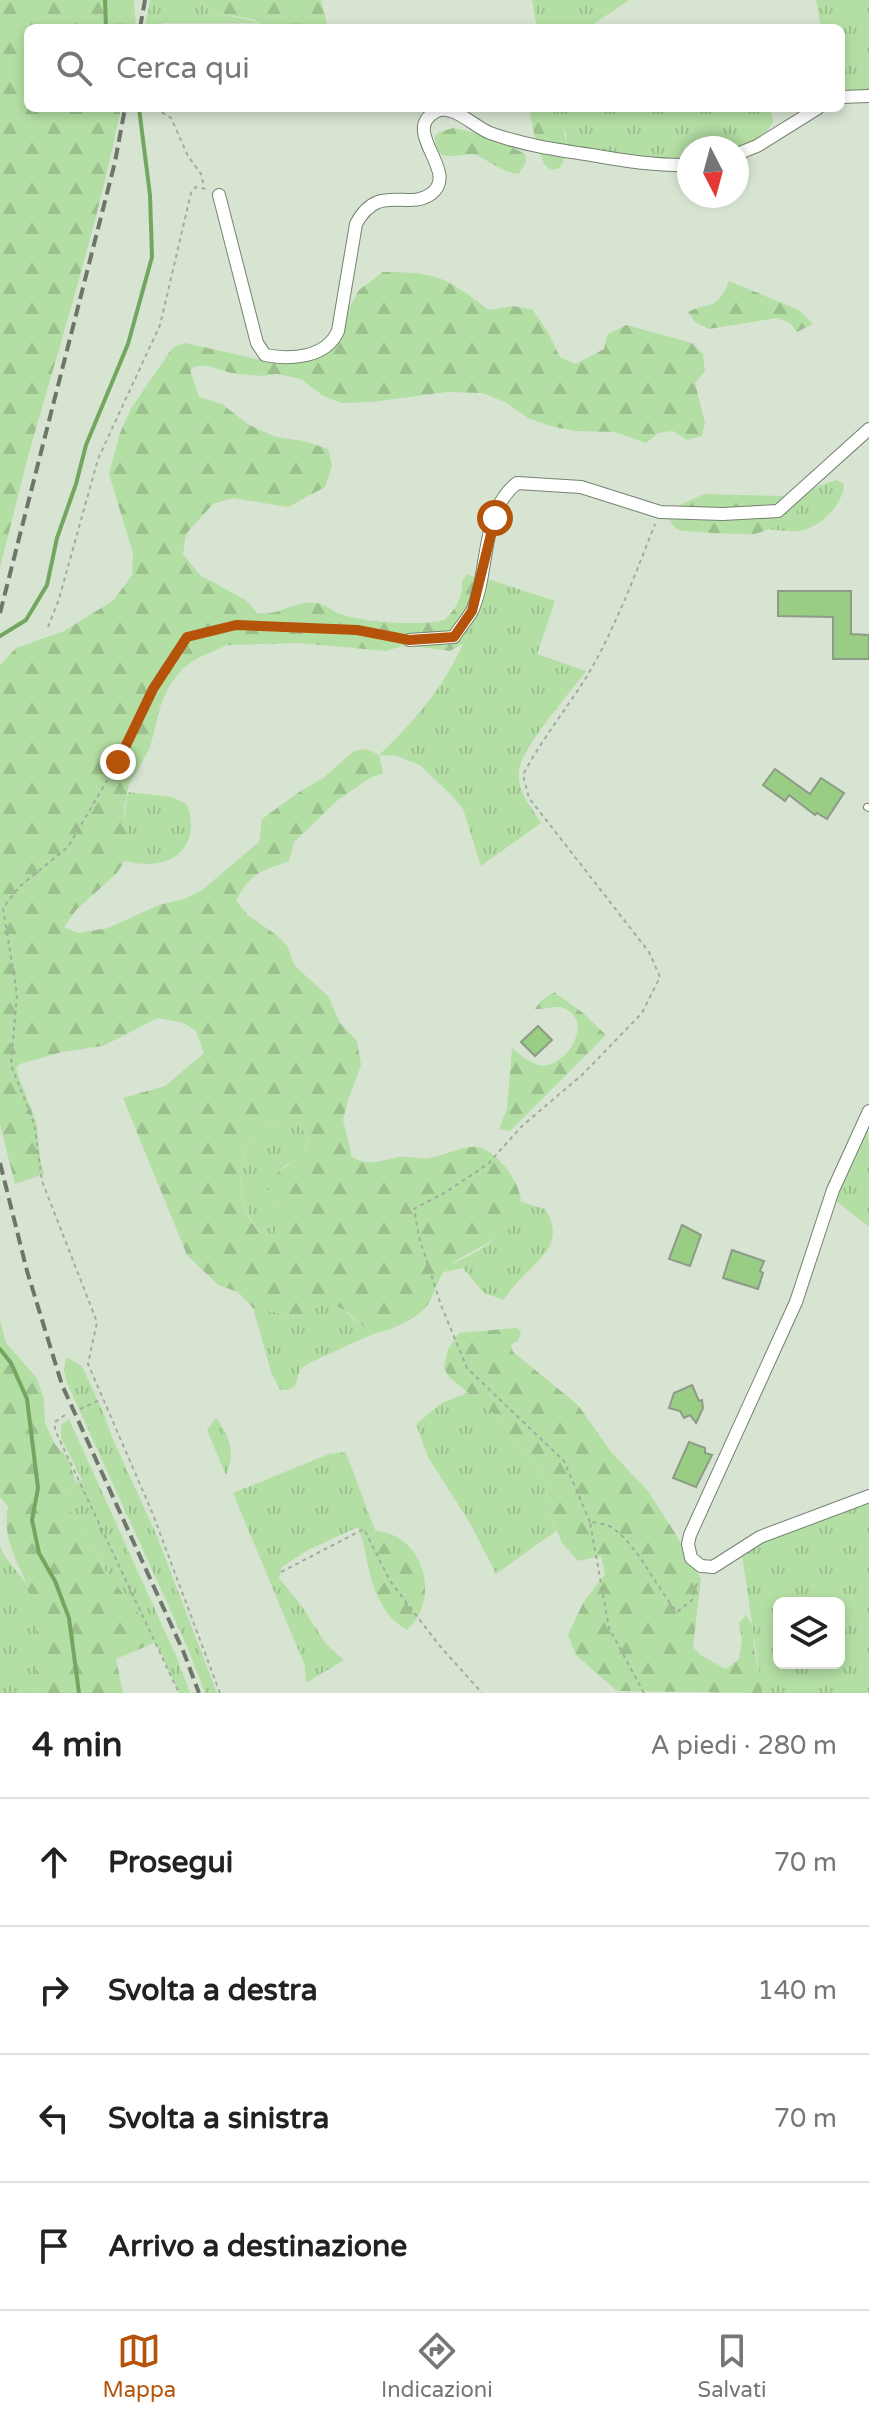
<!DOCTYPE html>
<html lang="it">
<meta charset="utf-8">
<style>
:root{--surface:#fff;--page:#f6f6f6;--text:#222;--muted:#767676;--line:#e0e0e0;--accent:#b45309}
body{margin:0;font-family:"Varela Round",sans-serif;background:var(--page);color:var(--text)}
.controls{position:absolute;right:24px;bottom:24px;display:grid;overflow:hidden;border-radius:12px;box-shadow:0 4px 12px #0003}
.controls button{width:72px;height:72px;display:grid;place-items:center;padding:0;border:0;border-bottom:2px solid var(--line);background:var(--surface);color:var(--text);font:40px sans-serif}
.compass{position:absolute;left:677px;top:136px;width:72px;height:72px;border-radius:50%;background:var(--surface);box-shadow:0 4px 12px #0003;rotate:174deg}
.stop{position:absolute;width:24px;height:24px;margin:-18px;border:6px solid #b45309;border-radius:50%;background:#fff}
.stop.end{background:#b45309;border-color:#fff;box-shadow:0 2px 8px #0008}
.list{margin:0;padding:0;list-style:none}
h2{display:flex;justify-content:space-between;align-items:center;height:104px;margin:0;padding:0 32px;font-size:34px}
h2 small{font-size:26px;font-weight:400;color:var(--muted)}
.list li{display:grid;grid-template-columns:52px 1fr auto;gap:24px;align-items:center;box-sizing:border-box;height:128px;padding:0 32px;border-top:2px solid var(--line)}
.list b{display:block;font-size:30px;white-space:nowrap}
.list em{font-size:26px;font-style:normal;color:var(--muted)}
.icon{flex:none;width:44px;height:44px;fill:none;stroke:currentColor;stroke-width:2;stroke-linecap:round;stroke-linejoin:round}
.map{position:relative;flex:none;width:869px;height:1693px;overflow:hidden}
.search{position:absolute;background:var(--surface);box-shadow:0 4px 12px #0003;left:24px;right:24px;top:24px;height:88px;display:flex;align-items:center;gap:20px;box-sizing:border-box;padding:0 28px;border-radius:12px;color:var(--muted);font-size:30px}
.sheet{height:616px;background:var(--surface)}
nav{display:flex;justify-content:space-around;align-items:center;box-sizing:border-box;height:112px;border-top:2px solid var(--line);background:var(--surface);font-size:22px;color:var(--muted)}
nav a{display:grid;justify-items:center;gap:4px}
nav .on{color:var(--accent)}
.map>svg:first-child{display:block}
.grass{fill:url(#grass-tufts);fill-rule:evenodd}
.forest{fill:url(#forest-firs);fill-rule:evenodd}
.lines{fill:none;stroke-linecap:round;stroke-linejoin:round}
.stream{stroke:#73a75f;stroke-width:4}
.building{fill:#98cd83;stroke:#8e9b89;stroke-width:2}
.lane-casing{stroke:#758271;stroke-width:8}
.street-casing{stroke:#758271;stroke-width:14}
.path{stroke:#a2ac9e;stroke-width:2;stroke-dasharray:4 4;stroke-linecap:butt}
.lane{stroke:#fff;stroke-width:6}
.street{stroke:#fff;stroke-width:12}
.rail{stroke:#6e766b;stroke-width:4;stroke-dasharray:12 6;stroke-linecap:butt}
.route{stroke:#b45309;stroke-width:10}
</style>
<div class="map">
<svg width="869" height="1693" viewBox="0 0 869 1693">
<defs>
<pattern id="grass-tufts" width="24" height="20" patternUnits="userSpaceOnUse" patternTransform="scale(2)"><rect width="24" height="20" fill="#b4dfa4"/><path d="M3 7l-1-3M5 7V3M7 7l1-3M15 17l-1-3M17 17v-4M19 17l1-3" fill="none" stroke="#9bc08e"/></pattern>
<pattern id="forest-firs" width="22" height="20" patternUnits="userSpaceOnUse" patternTransform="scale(2)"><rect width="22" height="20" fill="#b4dfa4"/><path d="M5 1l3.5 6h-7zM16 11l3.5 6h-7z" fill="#9bc08e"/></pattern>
</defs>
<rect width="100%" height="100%" fill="#d7e4d2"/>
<path class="grass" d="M150 0H203L210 12 263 23H162L161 28H145Z
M532 0H629L588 28H537Z
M816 0H869V95L841 96V28H821Z
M552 108H771L773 121 764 138 737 148H689V162L567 149 566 134Z
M836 480 844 484C843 505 821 528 798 531 788 532 776 530 766 529L793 514C800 494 815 486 836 480Z
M482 577 555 601 537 654 586 671C571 692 521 748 519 771 516 790 532 808 541 823L481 866 463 809 452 796 420 765 397 756 379 755C432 705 472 651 482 577Z
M128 792 172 797 187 804C203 852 167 872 125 861 128 838 122 816 128 792Z
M280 1120C295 1120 302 1125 308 1139L302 1156 283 1167 268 1192C284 1208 283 1219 272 1237 236 1226 234 1164 253 1136 260 1127 270 1123 280 1120Z
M866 1125 869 1142V1227L834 1199Z
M521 1202 545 1209C572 1250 523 1266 504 1300L484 1293 463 1268 444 1272 448 1266C476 1253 514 1234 521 1202Z
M329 1303 338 1306 373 1334 309 1363 300 1369 295 1386 288 1390H280L271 1372 253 1308 301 1317 314 1306Z
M66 1357 82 1366 103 1412 112 1437 156 1534 217 1693H205L189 1651 67 1383 64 1371Z
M469 1392 498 1417 517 1446 535 1464 545 1480 551 1518 556 1531 496 1574 471 1525 428 1457 416 1424 442 1403Z
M216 1418C230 1436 236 1454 226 1475L207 1430Z
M69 1419 176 1656 190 1693H179L156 1643H154L138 1615 105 1570 93 1547 62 1498 76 1483 82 1480 61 1438V1425Z
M345 1452C357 1478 364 1505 376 1531L364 1545 358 1527 306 1551 281 1568 279 1578 301 1605 326 1644 344 1660 306 1683 305 1666 233 1493 329 1454Z
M869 1500V1693H762L742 1554 766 1539ZM779 1603H839V1663H779Z
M0 1545C5 1562 20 1572 28 1587 41 1613 37 1664 34 1693H0Z"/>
<path class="forest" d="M0 0H134L136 28H28V108H121C99 218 66 324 35 432 22 476 12 522 0 567Z
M203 0H321L328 28H270L252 19 210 12Z
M530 108H552C565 128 572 146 560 168 554 169 552 171 547 167 541 163 529 117 530 108Z
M453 128C476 132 504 142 525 154L526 162 519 174C502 172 493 163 478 156 463 148 435 171 435 136L439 132Z
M383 272C438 272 445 277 489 310L513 306 533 310 547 331 560 357 576 364 604 349 607 335 626 325 692 343 703 354 705 371 695 383 705 423 702 436 687 440 673 431 658 433 646 443 615 432 575 431 547 425 528 418 507 403 483 393 447 392 372 402 341 403 322 395 301 379 277 374 262 376 231 373 209 366H197L190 370 199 397 222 404 249 425 276 437 304 441 328 449 332 466 325 487 288 507 233 498 213 504 186 534 183 554 200 575 247 601 257 613C278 617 296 599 317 603 325 605 333 611 340 614 368 623 417 626 445 620 456 608 463 597 462 581L468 574 474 577 480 584V597L464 643 450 651 404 645 387 651 298 643 227 645 198 658 183 668 169 686 160 707 150 748 129 784 124 808 127 844 125 861 116 874 77 909 64 927 78 933 108 928 159 905 184 899 202 890 259 842 262 819 299 792 322 779 354 751 367 749 379 755 383 773 370 778 339 799 294 842 289 861C260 872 251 872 236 901L248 915 279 937 287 946 295 966 328 996 340 1023 357 1041 361 1065 347 1103 343 1120 352 1157C369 1167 381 1160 399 1157 409 1156 419 1160 429 1158 447 1156 472 1139 488 1151 502 1161 516 1178 520 1195 529 1236 468 1247 447 1268 438 1277 436 1290 430 1301 419 1320 393 1329 373 1334 345 1312 335 1291 301 1317L253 1308 238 1292 218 1285 187 1255 123 1098 165 1086 204 1053 196 1031 184 1023 158 1018 103 1046 62 1052 20 1064 16 1069 37 1125 40 1158 44 1174 15 1184 0 1125V665L16 648 64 631 114 600 132 575 133 553 109 474 120 433 132 407 173 347 186 343 260 360H307L342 331 348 310 359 290ZM280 1120C295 1120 302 1125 308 1139 303 1167 273 1163 268 1192 284 1208 283 1218 272 1237 235 1227 234 1163 253 1136 260 1127 270 1123 280 1120Z
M729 281 799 310 813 324 797 332 790 323 777 318 709 329 695 322 688 312C712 300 715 313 729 281Z
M704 494 788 496 798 500V510C787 520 768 531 754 534 749 535 683 532 679 530 673 527 670 522 668 516L671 509Z
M554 992 583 1013 606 1035 510 1131 499 1129 507 1109 512 1048C520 1054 529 1063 539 1065 563 1071 595 1024 566 1009 556 1004 546 1010 535 1009L541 1001Z
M0 1320 6 1343 36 1377 44 1399 45 1423 55 1444 68 1458 76 1483 62 1498 93 1547 105 1570 139 1615 154 1643 116 1659 123 1693H34C36 1665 39 1634 33 1606 27 1571 0 1546 8 1507L0 1497Z
M517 1328 521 1332 518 1341 511 1344 513 1352 578 1405 612 1453 648 1491 675 1533 701 1579 693 1647 702 1656 726 1669 739 1659 742 1640 739 1623 746 1615C757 1628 752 1638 755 1653 757 1667 762 1678 762 1693L617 1691 576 1655 568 1635 583 1603 605 1574 601 1556 578 1561 562 1543 551 1518 545 1480 535 1464 517 1446 498 1417 449 1377 444 1368 448 1349 459 1333Z
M376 1531C425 1535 441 1599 407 1630 377 1613 370 1578 364 1545Z"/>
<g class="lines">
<path class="stream" d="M105 0 106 28
M0 636 26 620 47 585 57 538 76 484 86 445 128 344 152 257 150 195 139 108
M0 1349 11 1363 27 1399 38 1488 32 1520 39 1553 55 1581 69 1618 79 1693"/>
</g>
<path class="building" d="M778 591H851V634L869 635V659H833V617L778 616Z
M775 769 810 794 821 778 844 793 827 819 817 813 815 815 789 795 785 801 763 785Z
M538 1026 552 1040 535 1056 521 1042Z
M682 1225 701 1235 690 1266 669 1259Z
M732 1250 764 1261 760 1271 763 1273 758 1289 723 1278Z
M692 1385 699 1401 702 1400 703 1408 696 1423 690 1415 684 1418 680 1411 669 1408 674 1393Z
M689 1442 705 1448V1453L712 1455 696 1487 673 1478Z"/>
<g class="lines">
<defs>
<path id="lane" d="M867 807 869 808"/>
<path id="street" d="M841 97 869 96
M737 154 757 146 818 108
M219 195 257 343 265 355C291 360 326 358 338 331L356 224C378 182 407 211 431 194 461 172 400 132 435 112 452 102 474 127 490 133 523 145 557 150 592 155 624 161 656 166 689 165
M409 640 454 637C459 628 467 620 472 611 490 571 480 512 517 483L581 487 660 512 723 514 778 511 869 429
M869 1111 833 1190 796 1302 690 1535 688 1544 691 1558 701 1566 713 1567 760 1537 869 1496"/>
</defs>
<use href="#lane" class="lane-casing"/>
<use href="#street" class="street-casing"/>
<path class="path" d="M155 108 171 118 188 156 201 174 204 186
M101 110 119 108
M48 627 59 599 98 459 160 325 191 193 196 187 207 189
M80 1409 100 1400
M65 1415 55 1422V1430L179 1693
M590 1522 564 1461 467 1368 441 1305 419 1237 414 1209 446 1192 488 1164 522 1126 583 1074 642 1013 660 977 649 952 529 798 523 775C541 740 566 710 587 676 615 629 635 575 655 524
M281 1572 364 1529 390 1581 439 1645 482 1693
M220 1693 152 1512 88 1364 97 1322 42 1181 34 1123 11 1065 17 994 3 908 19 887 68 847 118 762 153 689 187 637 236 625 357 630 396 637
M644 1693 609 1628 590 1522C598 1523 608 1524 614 1529 641 1550 655 1586 677 1612L692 1600 698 1579"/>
<use href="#lane" class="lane"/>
<use href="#street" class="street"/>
<path class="rail" d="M140 28 145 0
M0 613 115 162 125 108
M0 1163 27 1271 62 1385 184 1653 199 1693"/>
</g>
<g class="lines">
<path class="route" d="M118 762 153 689 187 637 236 625 357 630 409 640 454 637 472 611 495 518"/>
</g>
</svg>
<div class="controls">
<button><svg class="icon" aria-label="layers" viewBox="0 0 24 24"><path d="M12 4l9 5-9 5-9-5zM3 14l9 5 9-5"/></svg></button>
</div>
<svg class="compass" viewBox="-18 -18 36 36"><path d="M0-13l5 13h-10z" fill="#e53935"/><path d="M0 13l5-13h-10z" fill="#767676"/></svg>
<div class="stop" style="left:495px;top:518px"></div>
<div class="stop end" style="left:118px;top:762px"></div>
<div class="search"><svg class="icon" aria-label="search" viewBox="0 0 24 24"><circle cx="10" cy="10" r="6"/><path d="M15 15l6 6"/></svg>Cerca qui</div>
</div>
<section class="sheet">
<h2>4 min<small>A piedi · 280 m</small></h2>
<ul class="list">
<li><svg class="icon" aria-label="ahead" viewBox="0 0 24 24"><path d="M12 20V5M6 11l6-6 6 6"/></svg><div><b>Prosegui</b></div><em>70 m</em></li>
<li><svg class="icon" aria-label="right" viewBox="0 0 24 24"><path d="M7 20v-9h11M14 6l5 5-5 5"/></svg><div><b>Svolta a destra</b></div><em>140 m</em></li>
<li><svg class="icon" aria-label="left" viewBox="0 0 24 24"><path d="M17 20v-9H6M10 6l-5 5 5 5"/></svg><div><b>Svolta a sinistra</b></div><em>70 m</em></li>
<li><svg class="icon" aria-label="arrive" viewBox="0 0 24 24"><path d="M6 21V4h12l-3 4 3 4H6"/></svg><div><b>Arrivo a destinazione</b></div></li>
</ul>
</section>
<nav>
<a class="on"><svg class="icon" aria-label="map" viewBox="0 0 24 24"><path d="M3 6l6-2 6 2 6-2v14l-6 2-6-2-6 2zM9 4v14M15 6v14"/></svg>Mappa</a>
<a><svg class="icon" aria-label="directions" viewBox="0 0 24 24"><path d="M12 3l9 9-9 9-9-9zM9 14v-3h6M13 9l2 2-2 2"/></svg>Indicazioni</a>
<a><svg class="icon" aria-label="saved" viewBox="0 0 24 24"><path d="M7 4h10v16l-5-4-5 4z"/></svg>Salvati</a>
</nav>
